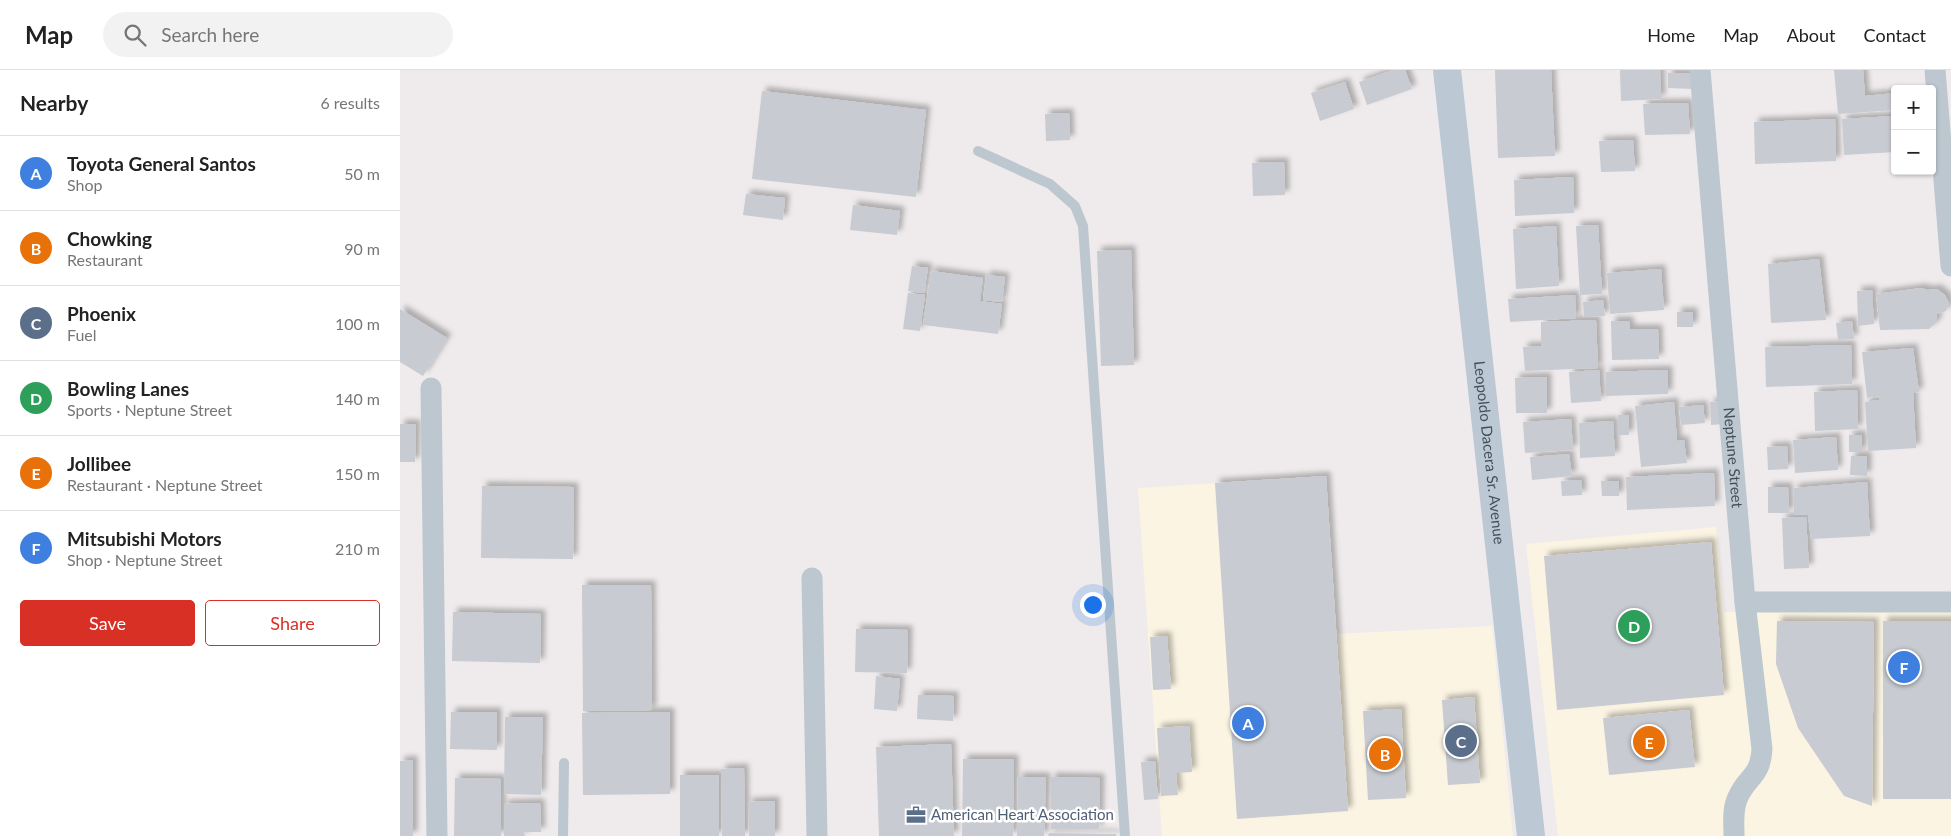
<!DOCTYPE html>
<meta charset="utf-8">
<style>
:root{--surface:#fff;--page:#f2f2f2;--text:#222;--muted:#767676;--line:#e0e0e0;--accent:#d93025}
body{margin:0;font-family:Lato,sans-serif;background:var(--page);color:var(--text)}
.controls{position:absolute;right:15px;top:15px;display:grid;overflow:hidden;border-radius:5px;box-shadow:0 1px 4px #0004}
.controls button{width:45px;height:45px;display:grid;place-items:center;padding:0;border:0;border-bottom:1px solid var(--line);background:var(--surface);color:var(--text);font:25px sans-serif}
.you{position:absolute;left:692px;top:534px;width:18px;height:18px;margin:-12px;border:4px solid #fff;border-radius:50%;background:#1a73e8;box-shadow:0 0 0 8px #1a73e833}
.badge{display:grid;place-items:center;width:32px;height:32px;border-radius:50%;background:var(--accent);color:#fff;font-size:16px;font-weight:700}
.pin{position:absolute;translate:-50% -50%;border:2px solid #fff;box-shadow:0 1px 5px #0006}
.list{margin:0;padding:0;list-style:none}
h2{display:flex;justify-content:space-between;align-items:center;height:65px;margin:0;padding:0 20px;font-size:21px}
h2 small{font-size:16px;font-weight:400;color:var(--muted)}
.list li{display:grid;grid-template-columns:32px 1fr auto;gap:15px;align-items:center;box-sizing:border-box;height:75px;padding:0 20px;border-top:1px solid var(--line)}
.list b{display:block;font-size:19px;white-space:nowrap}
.list p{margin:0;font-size:16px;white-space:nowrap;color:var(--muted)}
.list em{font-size:16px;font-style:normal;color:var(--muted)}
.actions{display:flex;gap:10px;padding:15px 20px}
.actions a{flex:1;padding:11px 0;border:1px solid var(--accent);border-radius:5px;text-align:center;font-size:18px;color:var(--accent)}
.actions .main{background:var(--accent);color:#fff}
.icon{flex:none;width:28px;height:28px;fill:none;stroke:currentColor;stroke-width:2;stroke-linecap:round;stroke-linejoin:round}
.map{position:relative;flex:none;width:1551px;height:766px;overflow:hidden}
header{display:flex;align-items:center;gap:30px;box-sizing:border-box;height:70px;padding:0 25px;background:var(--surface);border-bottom:1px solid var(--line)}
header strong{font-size:24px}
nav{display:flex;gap:28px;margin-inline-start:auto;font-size:18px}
.search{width:350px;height:45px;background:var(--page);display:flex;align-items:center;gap:12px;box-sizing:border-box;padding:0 18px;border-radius:28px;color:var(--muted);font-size:19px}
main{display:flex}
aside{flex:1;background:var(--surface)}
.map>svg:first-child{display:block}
.commercial{fill:#fbf4e3}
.building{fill:#c8cbd1;filter:url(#shadow)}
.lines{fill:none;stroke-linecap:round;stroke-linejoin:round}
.lane{stroke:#bcc7cf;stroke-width:10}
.street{stroke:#bcc7cf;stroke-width:21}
.secondary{stroke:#bcc8d4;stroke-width:28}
.labels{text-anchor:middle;stroke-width:5;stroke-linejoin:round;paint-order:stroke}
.street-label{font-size:15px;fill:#445059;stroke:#fff}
.service-label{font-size:15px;fill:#4e5e75;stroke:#fff;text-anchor:start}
</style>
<header>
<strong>Map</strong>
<div class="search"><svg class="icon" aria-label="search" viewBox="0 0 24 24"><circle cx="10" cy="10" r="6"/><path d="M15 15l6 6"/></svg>Search here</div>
<nav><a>Home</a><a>Map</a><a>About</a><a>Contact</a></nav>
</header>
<main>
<aside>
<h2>Nearby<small>6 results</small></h2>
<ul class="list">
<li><span class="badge" style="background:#3f7fe0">A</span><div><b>Toyota General Santos</b><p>Shop</p></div><em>50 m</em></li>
<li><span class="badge" style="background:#e8710a">B</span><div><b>Chowking</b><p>Restaurant</p></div><em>90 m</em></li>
<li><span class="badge" style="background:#5c6f8a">C</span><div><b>Phoenix</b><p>Fuel</p></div><em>100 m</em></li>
<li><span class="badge" style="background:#2e9e5b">D</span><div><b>Bowling Lanes</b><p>Sports · Neptune Street</p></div><em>140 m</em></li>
<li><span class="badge" style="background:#e8710a">E</span><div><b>Jollibee</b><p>Restaurant · Neptune Street</p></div><em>150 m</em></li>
<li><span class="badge" style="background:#3f7fe0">F</span><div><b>Mitsubishi Motors</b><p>Shop · Neptune Street</p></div><em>210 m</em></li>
</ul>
<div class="actions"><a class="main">Save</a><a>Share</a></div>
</aside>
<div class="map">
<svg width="1551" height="766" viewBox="0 0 1551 766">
<defs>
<filter id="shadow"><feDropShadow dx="4.5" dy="-4.5" stdDeviation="2.5" flood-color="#0004"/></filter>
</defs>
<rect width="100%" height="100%" fill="#efebec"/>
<path class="commercial" d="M926 406 937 564 1092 556 1113 766H762L738 418Z
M1316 457 1324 542 1551 541V766H1158L1126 474Z"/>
<path class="building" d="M993 0H1005L1012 19 967 35 959 12Z
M1095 0H1151L1155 86 1098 88Z
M1220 0H1260L1261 29 1221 31Z
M1434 0H1463L1465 26 1495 23V40L1438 44Z
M1268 3 1294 4 1293 19 1268 18Z
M945 12 954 39 920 51 911 23Z
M362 21 526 40 516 127 352 109Z
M1288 33 1290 64 1245 65 1243 34Z
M669 43 670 70 646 71 645 44Z
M1495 46V82L1444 85 1442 49Z
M1435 49 1436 91 1355 94 1354 52Z
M1233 70 1235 101 1201 102 1199 71Z
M884 92 885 125 853 126 852 93Z
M1173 107 1174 143 1115 146 1114 110Z
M346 124 385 128 383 150 343 145Z
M453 135 500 141 497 165 450 160Z
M1198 155 1202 224 1180 225 1176 156Z
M1156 156 1159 216 1116 219 1113 159Z
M731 180 734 295 701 296 697 181Z
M1419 189 1426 250 1371 253 1368 194Z
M512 196 528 198 524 223 508 221Z
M1261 199 1264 240 1210 244 1207 203Z
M531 201 583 208 580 231 602 234 598 264 523 255Z
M586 205 605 207 602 232 583 230Z
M1521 218 1528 220 1537 219 1545 225 1549 233 1546 241 1537 244V252L1529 259 1480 260 1476 224Z
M1472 220 1474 254 1458 256 1457 221Z
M508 223 525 225 520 261 503 259Z
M1175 225 1176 248 1110 252 1108 229Z
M1203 230 1205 246 1184 247 1183 232Z
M0 239 47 268 23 306 0 292Z
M1277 242H1293V257H1277Z
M1196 250 1198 298 1125 301 1123 277 1141 276V252Z
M1211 251H1229L1230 259H1258L1259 289 1212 290Z
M1452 251 1454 269 1438 270 1436 253Z
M1451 275 1452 314 1366 317 1365 277Z
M1513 278 1519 322 1513 323 1516 378 1468 381 1465 332 1480 330 1479 326 1467 328 1462 282Z
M1199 300 1201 331 1171 333 1169 302Z
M1268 300V324L1206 326V302Z
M1147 307V343H1116L1115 308Z
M1457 320 1458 359 1415 361 1414 322Z
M1323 331 1324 354 1311 355 1310 332Z
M1274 332 1277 371 1284 370 1287 393 1241 397 1235 336Z
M1303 335 1305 353 1281 355 1279 337Z
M1218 345H1229V365H1218Z
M1171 349 1173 380 1125 383 1123 352Z
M1213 351 1215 386 1180 388 1179 353Z
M0 354H16L15 392H0Z
M1449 365H1462V382H1449Z
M1436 367 1438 400 1395 403 1393 370Z
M1387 376 1388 399 1368 400 1367 377Z
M1169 384 1172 406 1132 410 1130 387Z
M1451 386H1467V406L1450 405Z
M1314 403 1315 436 1227 440 1226 407Z
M926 406 948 741 837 749 815 413Z
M1181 410 1182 425 1162 426 1161 411Z
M1201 411H1219V426H1202Z
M1467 412 1470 466 1411 469 1408 445H1394V418Z
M82 416 174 417 173 489 81 488Z
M1368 417H1388L1389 443H1368Z
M1406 447 1409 498 1384 499 1382 448Z
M1311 472 1324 625 1157 640 1144 486Z
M182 515H251L252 640 183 641Z
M53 542 141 544 140 593 52 591Z
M1377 551 1474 552 1472 736 1444 726 1398 658 1376 594Z
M1483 551H1551V729H1483Z
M456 559 508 560 507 603 455 602Z
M767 566 771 619 753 620 750 567Z
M476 606 500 609 497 641 474 639Z
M518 625 554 626 553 651 517 649Z
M1074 627 1080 713 1048 715 1042 630Z
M1001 639 1006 728 968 730 963 641Z
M1289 640 1295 697 1209 705 1203 648Z
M51 642H97V680L50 679Z
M270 642V724L183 725 182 643Z
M105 647H143L141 725 104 724Z
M789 656 792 702 776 703 778 725 761 726 757 658Z
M551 674 554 766H479L476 677Z
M563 689H614L613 766H562Z
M13 690V766H0V691Z
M755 691 758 729 744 730 741 692Z
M344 698 345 766H322L321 699Z
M280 705H319V766H280Z
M618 707H646L644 766H617Z
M651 707 700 708 699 759H651Z
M55 708 101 709V766H54Z
M375 731V766H349L348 732Z
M140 733 141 762H124L125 766H104V734Z
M649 763 716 764V766H648Z"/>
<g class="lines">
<path class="lane" d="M578 81 650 114 675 136 683 156 725 766
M163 766 164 693"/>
<g class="street">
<path id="s1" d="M1300 0 1345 532 1362 679C1360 708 1348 705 1338 727 1332 739 1334 753 1334 766"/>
<path d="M1535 0 1551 196"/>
<path d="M31 318 37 766"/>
<path d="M412 508 417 766"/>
<path d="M1345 532H1551"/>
</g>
<path class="secondary" id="s2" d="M1047 0 1131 766"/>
</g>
<defs>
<symbol id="office-bare" viewBox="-9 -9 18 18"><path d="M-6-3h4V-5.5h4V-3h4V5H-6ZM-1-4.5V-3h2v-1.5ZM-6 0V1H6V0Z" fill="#5c6f8a" stroke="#fff" stroke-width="2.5" paint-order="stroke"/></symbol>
</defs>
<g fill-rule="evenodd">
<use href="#office-bare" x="502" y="731" width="28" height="28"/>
</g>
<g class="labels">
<g class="street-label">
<text dy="5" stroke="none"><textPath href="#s2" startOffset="385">Leopoldo Dacera Sr. Avenue</textPath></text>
<text dy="5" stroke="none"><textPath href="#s1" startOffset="389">Neptune Street</textPath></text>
</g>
<g class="service-label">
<text x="531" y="750">American Heart Association</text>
</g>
</g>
</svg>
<div class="controls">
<button>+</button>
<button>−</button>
</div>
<div class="you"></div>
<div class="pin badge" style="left:848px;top:653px;background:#3f7fe0">A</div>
<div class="pin badge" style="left:985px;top:684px;background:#e8710a">B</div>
<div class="pin badge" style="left:1061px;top:671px;background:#5c6f8a">C</div>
<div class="pin badge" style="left:1234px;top:556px;background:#2e9e5b">D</div>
<div class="pin badge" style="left:1249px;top:672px;background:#e8710a">E</div>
<div class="pin badge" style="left:1504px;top:597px;background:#3f7fe0">F</div>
</div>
</main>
